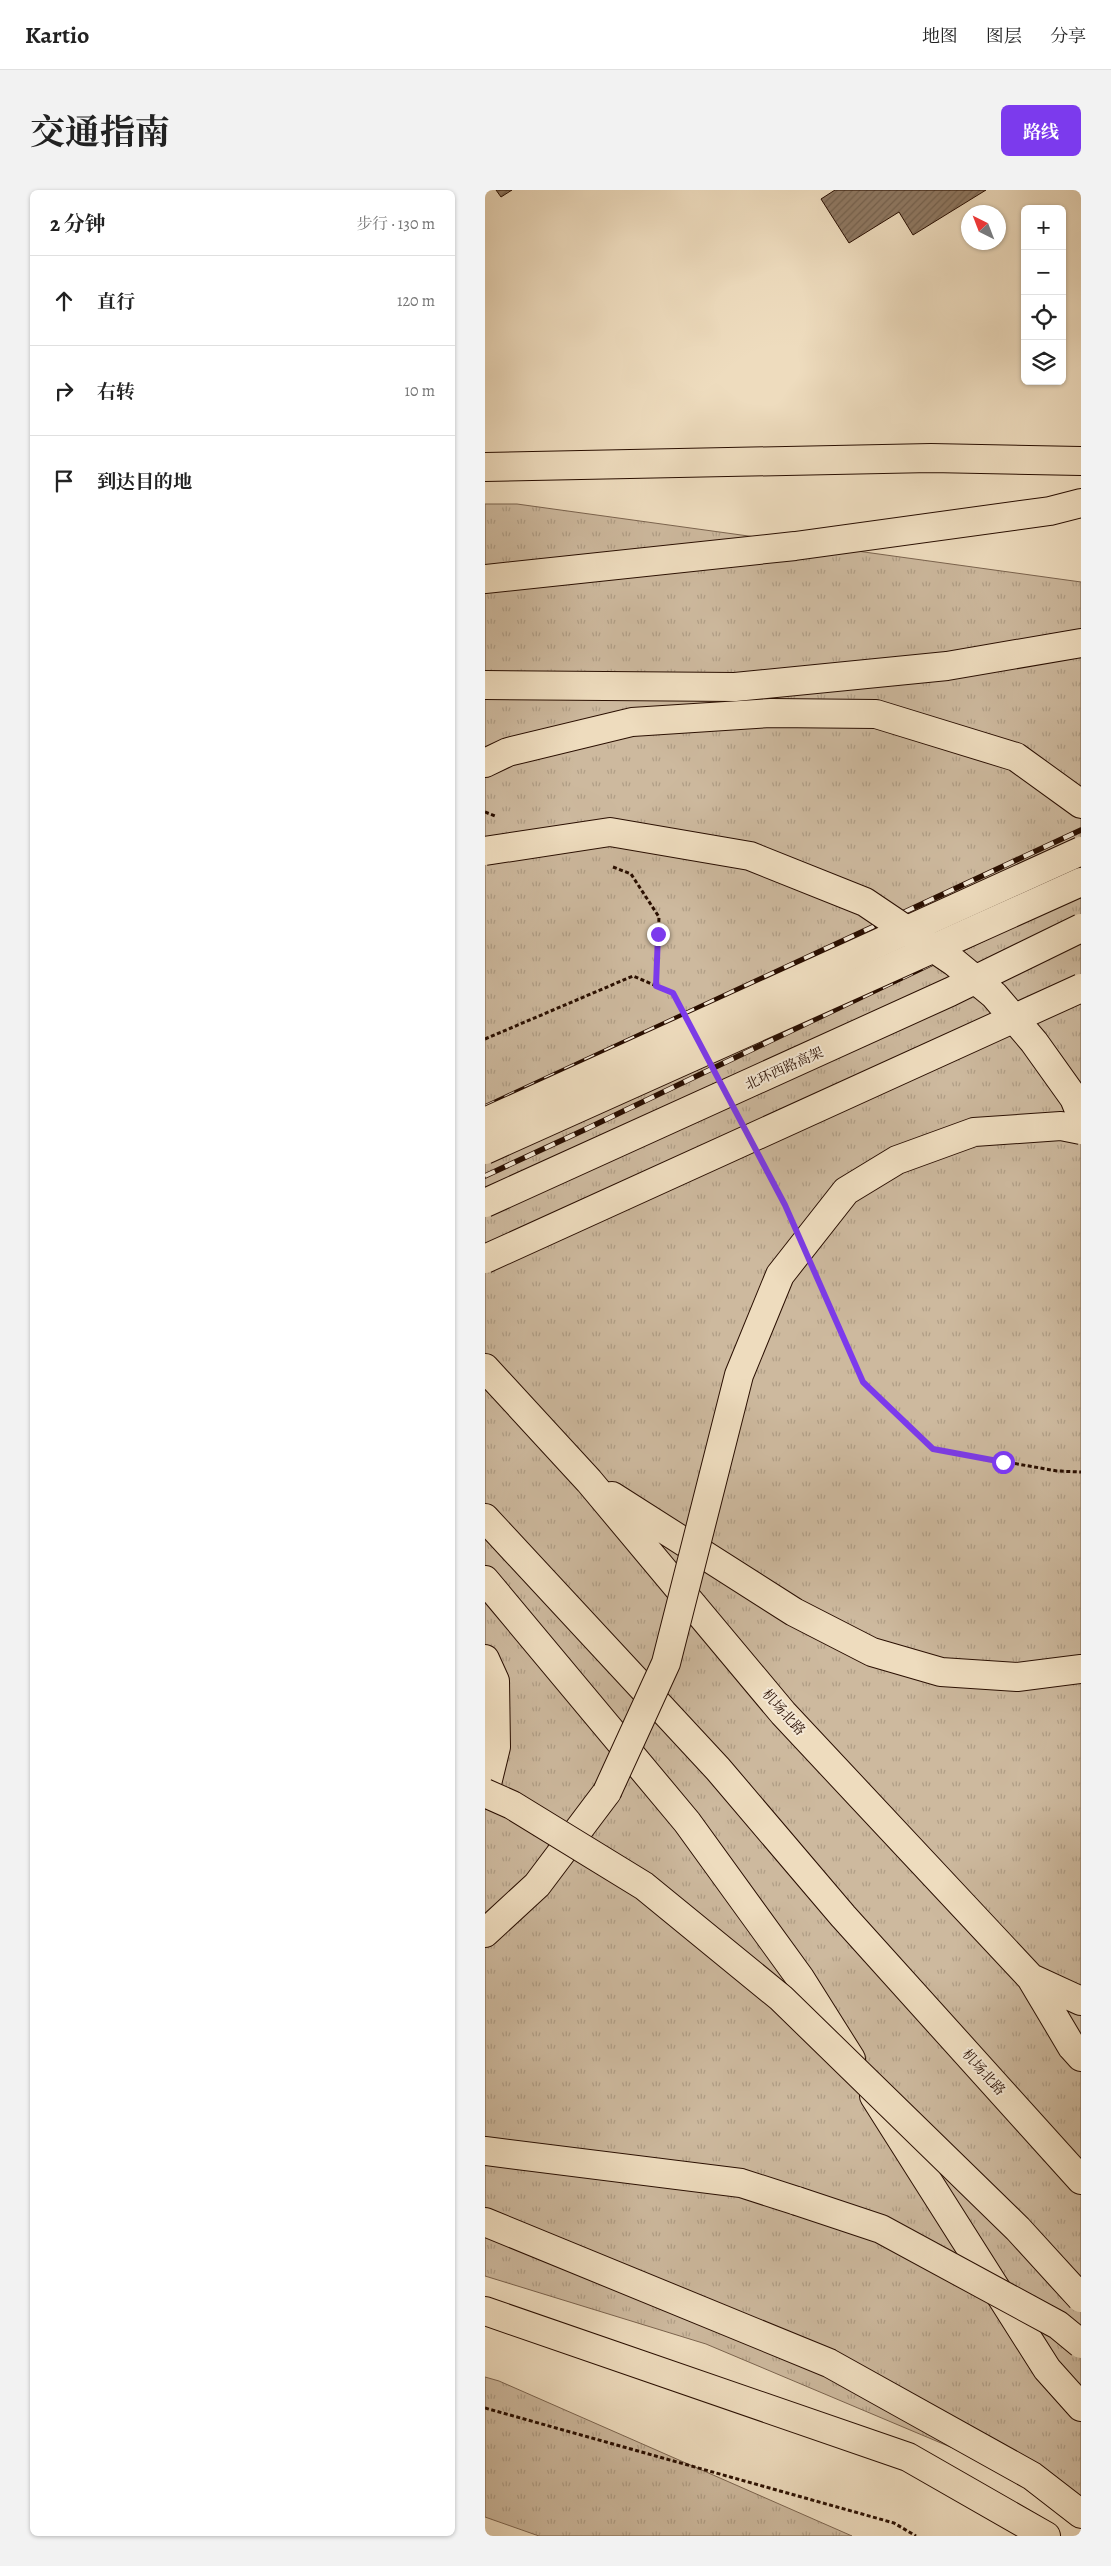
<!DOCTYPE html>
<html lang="zh">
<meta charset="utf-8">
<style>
:root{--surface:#fff;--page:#f2f2f2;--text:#222;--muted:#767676;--line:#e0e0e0;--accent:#7c3aed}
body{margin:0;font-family:Alegreya,"Noto Serif SC",serif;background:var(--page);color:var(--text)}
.controls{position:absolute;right:15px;top:15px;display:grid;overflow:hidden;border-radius:8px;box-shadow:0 1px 4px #0004}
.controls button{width:45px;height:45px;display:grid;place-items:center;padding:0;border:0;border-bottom:1px solid var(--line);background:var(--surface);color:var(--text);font:25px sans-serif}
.compass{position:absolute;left:476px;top:15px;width:45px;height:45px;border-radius:50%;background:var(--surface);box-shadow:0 1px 4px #0004;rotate:318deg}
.stop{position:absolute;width:15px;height:15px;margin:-11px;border:4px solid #7c3aed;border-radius:50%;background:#fff}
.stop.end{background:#7c3aed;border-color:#fff;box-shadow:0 1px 5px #0008}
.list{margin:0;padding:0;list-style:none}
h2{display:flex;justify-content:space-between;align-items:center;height:65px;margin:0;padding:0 20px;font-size:21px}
h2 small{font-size:16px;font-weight:400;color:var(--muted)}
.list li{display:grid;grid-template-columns:32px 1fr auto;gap:15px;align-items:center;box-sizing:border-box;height:90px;padding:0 20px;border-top:1px solid var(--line)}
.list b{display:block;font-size:19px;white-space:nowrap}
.list em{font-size:16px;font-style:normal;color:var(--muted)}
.icon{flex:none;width:28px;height:28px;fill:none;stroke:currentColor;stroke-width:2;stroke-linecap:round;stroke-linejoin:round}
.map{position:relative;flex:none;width:596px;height:2346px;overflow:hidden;border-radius:8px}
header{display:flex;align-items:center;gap:30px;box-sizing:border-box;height:70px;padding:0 25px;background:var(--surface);border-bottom:1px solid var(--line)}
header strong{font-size:24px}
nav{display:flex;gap:28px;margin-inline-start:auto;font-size:18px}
.intro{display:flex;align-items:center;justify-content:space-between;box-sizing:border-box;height:120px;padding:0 30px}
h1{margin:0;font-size:35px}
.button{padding:12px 22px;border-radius:8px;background:var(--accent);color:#fff;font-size:18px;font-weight:700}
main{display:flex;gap:30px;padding:0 30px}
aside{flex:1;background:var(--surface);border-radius:8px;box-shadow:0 1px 4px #0004}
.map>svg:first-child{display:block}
.grass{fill:url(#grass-tufts);stroke:#7b644f}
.building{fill:url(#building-hatch);stroke:#290e00}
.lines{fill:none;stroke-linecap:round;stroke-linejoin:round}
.primary-casing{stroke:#290e00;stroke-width:30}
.trunk-casing{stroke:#290e00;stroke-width:30}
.path{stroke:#290e00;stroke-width:3;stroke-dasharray:4 2.5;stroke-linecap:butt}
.primary{stroke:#eedcbe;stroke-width:28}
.trunk{stroke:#eedcbe;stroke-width:28}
.rail-casing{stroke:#290e00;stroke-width:5.5}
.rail{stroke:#f4e8d5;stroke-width:4;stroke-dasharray:11;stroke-linecap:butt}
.primary-bridge-casing{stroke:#290e00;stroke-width:30;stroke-linecap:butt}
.trunk-bridge-casing{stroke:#290e00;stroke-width:30;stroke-linecap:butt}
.primary-bridge{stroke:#eedcbe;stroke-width:28}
.trunk-bridge{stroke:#eedcbe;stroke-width:28}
.route{stroke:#7c3aed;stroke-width:6}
.labels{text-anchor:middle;stroke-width:4;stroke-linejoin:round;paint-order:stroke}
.street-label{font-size:14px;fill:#290e00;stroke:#f4e8d5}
</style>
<header>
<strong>Kartio</strong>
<nav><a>地图</a><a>图层</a><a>分享</a></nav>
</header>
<div class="intro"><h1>交通指南</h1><a class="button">路线</a></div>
<main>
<aside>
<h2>2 分钟<small>步行 · 130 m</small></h2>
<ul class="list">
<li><svg class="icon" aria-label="ahead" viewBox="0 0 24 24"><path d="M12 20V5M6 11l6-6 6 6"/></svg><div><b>直行</b></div><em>120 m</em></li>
<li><svg class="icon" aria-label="right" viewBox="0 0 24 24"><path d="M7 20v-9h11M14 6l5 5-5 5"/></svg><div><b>右转</b></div><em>10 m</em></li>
<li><svg class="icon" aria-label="arrive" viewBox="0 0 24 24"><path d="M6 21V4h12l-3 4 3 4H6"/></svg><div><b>到达目的地</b></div></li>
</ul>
</aside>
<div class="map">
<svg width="596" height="2346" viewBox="0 0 596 2346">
<defs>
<pattern id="grass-tufts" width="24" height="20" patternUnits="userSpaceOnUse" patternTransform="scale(1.25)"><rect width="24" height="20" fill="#cdb99e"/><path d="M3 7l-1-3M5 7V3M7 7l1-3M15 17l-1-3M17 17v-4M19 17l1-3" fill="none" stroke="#b09e86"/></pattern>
<pattern id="building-hatch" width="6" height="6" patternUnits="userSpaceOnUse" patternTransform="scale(1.25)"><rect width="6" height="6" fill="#8f7963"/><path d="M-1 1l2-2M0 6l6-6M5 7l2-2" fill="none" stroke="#75624f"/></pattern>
</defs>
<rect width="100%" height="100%" fill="#eedcbe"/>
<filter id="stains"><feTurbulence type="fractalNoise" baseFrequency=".004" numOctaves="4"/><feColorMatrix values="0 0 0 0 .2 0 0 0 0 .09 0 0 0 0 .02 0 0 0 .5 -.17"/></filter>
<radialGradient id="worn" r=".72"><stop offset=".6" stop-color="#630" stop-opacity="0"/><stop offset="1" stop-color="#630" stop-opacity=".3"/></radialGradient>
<path class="grass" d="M0 314H32L596 392V2312L221 2154 0 2086Z
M0 2187 14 2191 367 2346H54L0 2327Z"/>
<path class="building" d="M11 0H27L16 7Z
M350 0H501L428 45 414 22 364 53 336 9Z"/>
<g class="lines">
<defs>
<path id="primary" d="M0 573 23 562 147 532 286 523 391 524 531 567 596 614"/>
<path id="trunk" d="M0 277 446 268 596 271
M0 389 310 356 565 321 596 313
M0 495 250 497 462 476 596 453
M0 1178 104 1291 298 1523 546 1788 587 1857 596 1867
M127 1306 309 1422 387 1462 456 1482 532 1487 596 1479
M0 1328 233 1579 358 1726 596 1990
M0 1390 202 1632 315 1788 366 1869
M0 1469 10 1491 11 1557 0 1602
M0 1743 52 1695 122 1602
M546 1788 596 1811
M389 1906 562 2179 596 2217
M0 1961 256 1993 312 2011
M0 2032 344 2173 547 2286 596 2324
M0 2121 423 2267 561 2346"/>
</defs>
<use href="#primary" class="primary-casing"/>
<use href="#trunk" class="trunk-casing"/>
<path class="path" d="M0 622 10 626
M128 677 146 684 174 727 171 796
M0 849 148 786 188 803 192 812
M280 976 304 1024
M333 1089 378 1192 448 1259 572 1281 596 1282
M0 2218 409 2333 431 2346"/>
<use href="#primary" class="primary"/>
<use href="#trunk" class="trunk"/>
<defs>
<path id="rail" d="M0 917 596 640
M0 986 99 940 596 702"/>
</defs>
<use href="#rail" class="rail-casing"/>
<use href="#rail" class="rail"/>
<defs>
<path id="primary-bridge" d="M0 932 596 661
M0 1069 596 798"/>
<path id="trunk-bridge" d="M0 661 125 642 265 666 380 712 469 772 509 805 549 852 589 908 596 925
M0 960 596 692
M0 1013 465 802 596 738
M122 1602 181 1473 254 1185 295 1085 361 1001 412 970 489 942 576 936 596 940
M0 1603 27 1615 159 1696 296 1808 533 2039 596 2108
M312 2011 396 2039 573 2135 596 2154"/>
</defs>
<use href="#primary-bridge" class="primary-bridge-casing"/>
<use href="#trunk-bridge" class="trunk-bridge-casing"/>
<use href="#primary-bridge" class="primary-bridge"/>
<use href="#trunk-bridge" class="trunk-bridge"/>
</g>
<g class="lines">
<path class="route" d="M173 744 171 796 188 803 300 1015 378 1192 448 1259 518 1272"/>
</g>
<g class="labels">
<g class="street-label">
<text transform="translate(299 878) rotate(-24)" y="5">北环西路高架</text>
<text transform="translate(299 1522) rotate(48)" y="5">机场北路</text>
<text transform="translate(499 1882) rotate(48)" y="5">机场北路</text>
</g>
</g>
<rect width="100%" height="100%" filter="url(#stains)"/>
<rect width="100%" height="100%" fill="url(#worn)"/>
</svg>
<div class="controls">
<button>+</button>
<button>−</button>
<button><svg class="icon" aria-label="locate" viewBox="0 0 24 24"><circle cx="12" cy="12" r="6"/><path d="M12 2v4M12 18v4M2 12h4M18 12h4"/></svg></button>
<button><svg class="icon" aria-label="layers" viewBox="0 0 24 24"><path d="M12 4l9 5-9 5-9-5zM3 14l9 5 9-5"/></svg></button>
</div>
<svg class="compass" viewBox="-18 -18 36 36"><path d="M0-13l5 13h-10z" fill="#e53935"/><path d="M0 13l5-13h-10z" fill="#767676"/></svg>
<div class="stop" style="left:518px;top:1272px"></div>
<div class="stop end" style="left:173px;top:744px"></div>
</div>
</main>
